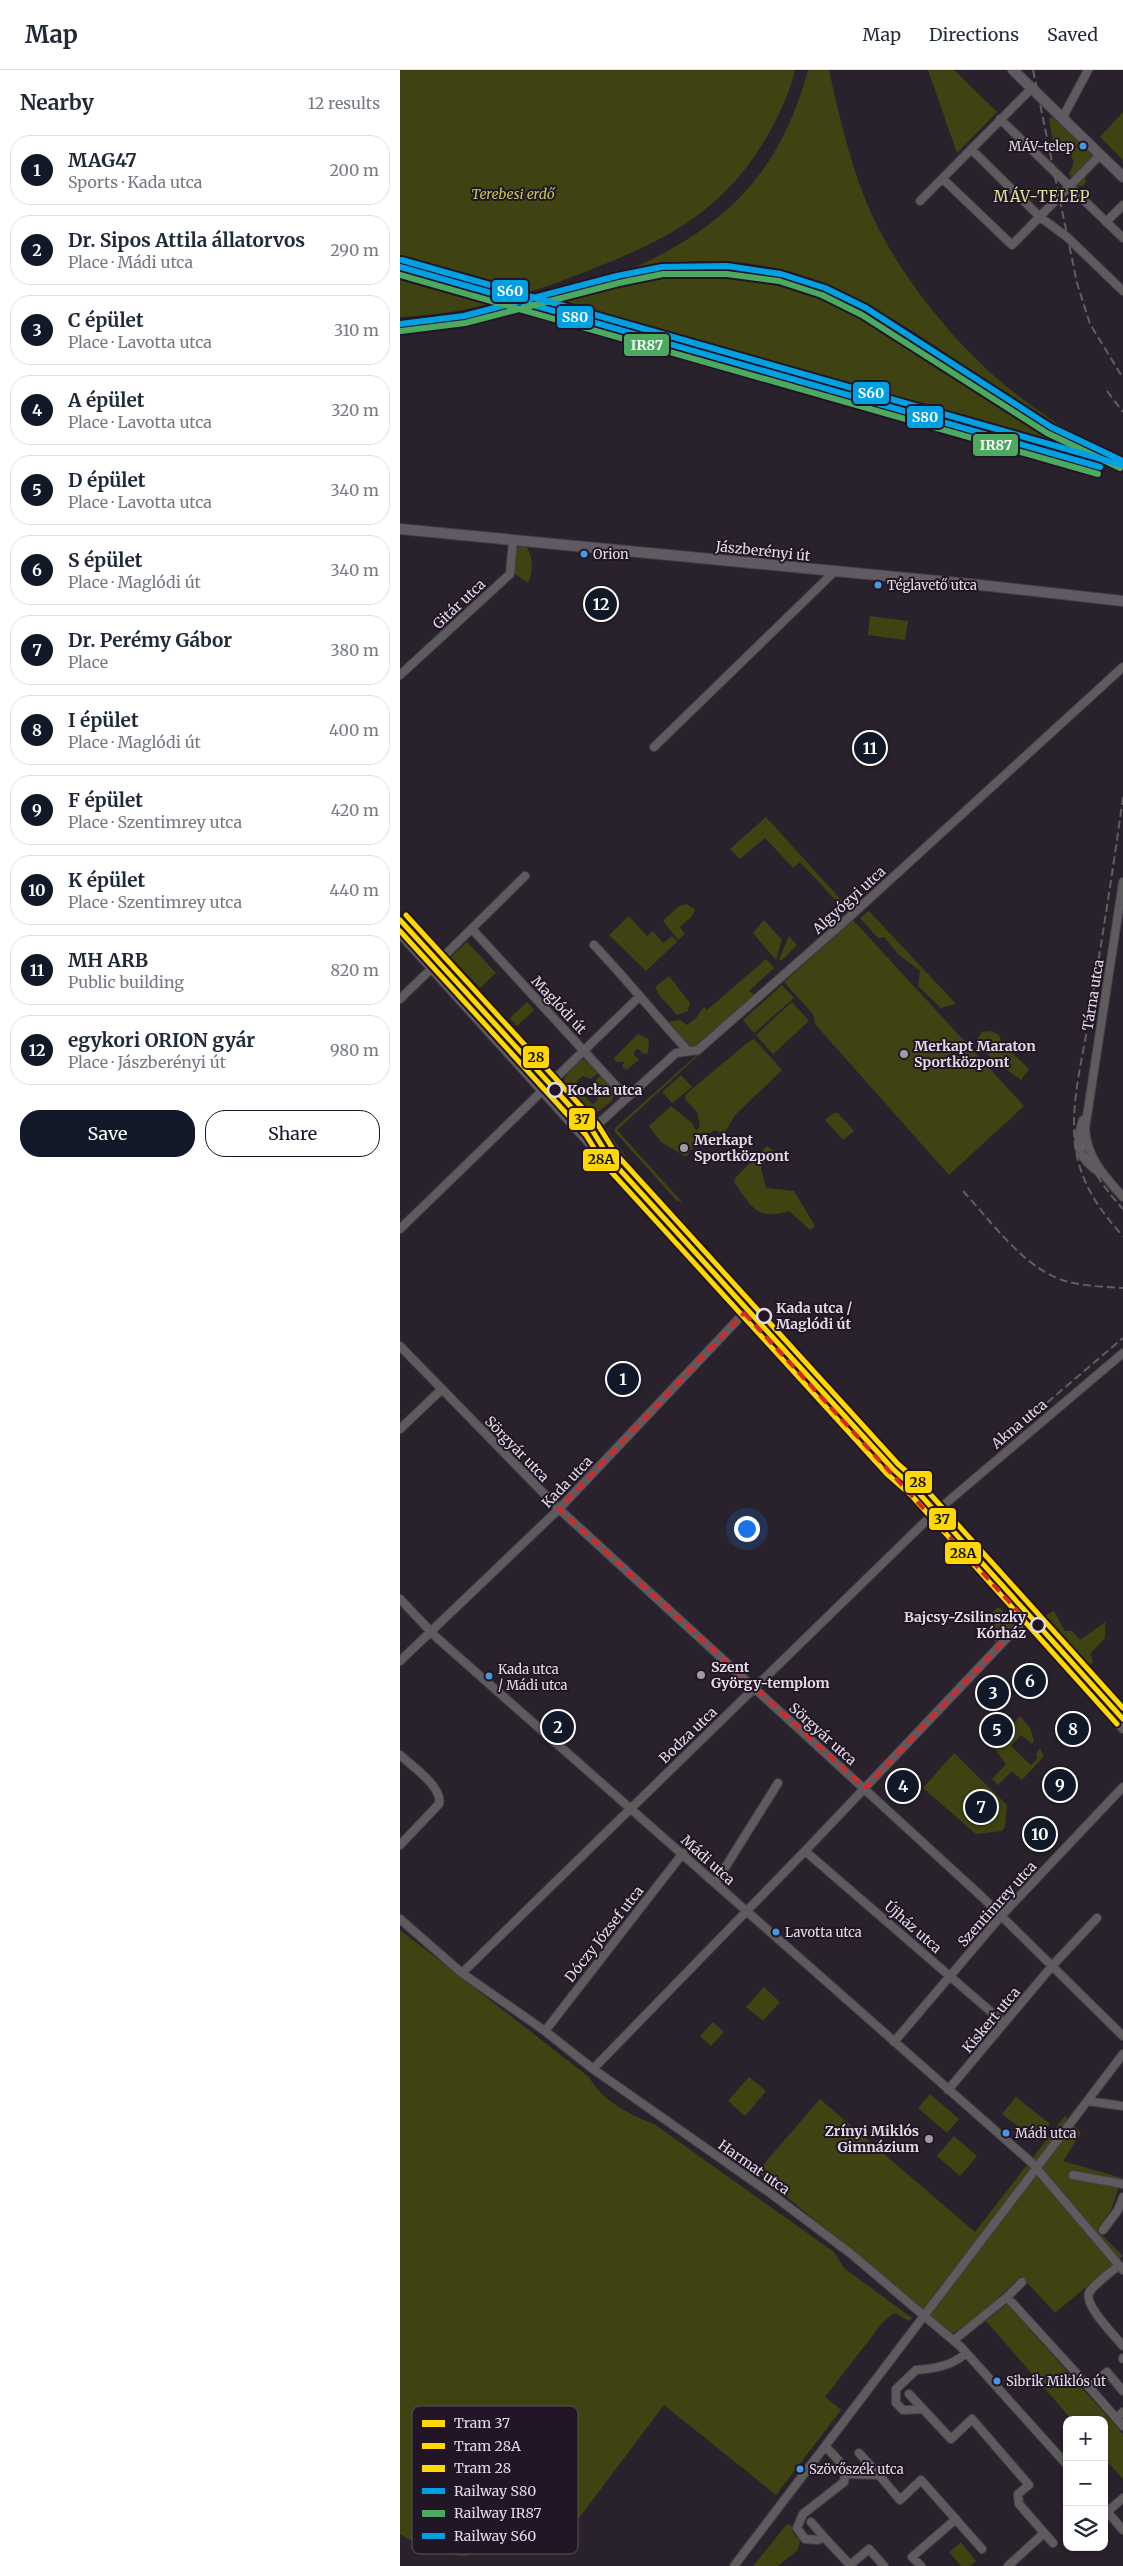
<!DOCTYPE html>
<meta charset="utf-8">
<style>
:root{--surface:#fff;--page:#f6f6f7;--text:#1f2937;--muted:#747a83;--line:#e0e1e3;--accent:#111827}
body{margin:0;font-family:Merriweather,serif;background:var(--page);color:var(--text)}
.controls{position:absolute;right:15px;bottom:15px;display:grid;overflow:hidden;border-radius:10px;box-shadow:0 1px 4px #0004}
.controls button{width:45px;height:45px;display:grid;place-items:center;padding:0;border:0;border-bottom:1px solid var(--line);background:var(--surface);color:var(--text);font:25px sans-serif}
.you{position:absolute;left:346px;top:1458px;width:18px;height:18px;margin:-12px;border:4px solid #fff;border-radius:50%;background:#1a73e8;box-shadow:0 0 0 8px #1a73e833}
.badge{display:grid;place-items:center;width:32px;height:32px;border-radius:50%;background:var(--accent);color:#fff;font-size:16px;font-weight:700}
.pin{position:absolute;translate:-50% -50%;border:2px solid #fff;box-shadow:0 1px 5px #0006}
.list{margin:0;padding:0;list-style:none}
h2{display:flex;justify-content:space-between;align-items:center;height:65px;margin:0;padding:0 20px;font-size:21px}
h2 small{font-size:16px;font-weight:400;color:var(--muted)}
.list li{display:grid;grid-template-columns:32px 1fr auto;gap:15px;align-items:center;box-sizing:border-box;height:70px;margin:0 10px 10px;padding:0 10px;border:1px solid var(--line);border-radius:20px}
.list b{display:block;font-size:19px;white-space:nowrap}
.list p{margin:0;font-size:16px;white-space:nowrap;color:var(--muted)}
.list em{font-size:16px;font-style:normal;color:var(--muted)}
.actions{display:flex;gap:10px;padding:15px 20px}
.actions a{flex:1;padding:11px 0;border:1px solid var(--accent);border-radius:20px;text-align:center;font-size:18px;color:var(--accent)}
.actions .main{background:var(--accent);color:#fff}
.icon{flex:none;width:28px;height:28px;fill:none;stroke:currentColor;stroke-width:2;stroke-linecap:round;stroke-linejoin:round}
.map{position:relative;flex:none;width:723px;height:2496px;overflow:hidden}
header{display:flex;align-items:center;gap:30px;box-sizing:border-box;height:70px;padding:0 25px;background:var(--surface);border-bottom:1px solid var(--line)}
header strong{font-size:24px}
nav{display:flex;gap:28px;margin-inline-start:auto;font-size:18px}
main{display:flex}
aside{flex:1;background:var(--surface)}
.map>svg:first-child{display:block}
.green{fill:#3f4312}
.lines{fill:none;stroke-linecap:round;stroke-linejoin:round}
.minor-casing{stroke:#423d45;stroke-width:10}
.major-casing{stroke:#423d45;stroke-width:12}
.minor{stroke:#5e5b5f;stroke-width:8}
.major{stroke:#605b62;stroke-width:10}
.tram{stroke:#615e63;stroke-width:1}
.rail{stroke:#615e63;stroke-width:2;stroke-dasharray:8 4;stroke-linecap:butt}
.rail-1-casing{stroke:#221526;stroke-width:10}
.rail-2-casing{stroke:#221526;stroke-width:10}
.rail-3-casing{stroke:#221526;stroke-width:10}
.rail-1{stroke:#00a0e3;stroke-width:6}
.rail-2{stroke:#4ba960;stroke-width:6}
.rail-3{stroke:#00a0e3;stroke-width:6}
.tram-1-casing{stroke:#221526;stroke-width:9}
.tram-2-casing{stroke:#221526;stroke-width:9}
.tram-3-casing{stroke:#221526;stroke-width:9}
.tram-1{stroke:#ffd800;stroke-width:5}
.tram-2{stroke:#ffd800;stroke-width:5}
.tram-3{stroke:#ffd800;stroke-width:5}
.marked{fill:none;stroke:#d62828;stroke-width:4;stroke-dasharray:10 6;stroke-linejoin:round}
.bus-dot{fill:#4699e1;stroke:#221526;stroke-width:2}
.poi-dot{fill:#a19aa4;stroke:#221526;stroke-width:2}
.stop-dot{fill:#221526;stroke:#e2dae5;stroke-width:2.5}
.labels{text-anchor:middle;stroke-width:4;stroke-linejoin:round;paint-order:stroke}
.bus-label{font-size:13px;fill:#e2dae5;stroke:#221526;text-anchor:start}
.park-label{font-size:14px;font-style:italic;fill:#bfc94c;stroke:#221526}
.street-label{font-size:14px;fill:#e2dae5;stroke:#221526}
.poi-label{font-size:14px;font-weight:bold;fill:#e2dae5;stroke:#221526;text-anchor:start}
.stop-label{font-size:14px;font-weight:bold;fill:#e2dae5;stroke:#221526;text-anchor:start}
.neighbourhood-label{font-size:15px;letter-spacing:1px;fill:#dbe496;stroke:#221526}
.key{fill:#221526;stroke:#5c505f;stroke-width:1}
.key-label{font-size:14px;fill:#e2dae5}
.line-badge{stroke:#221526;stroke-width:2}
.badge-label{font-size:14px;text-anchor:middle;font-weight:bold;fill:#fff}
.pale-badge-label{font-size:14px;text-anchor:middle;font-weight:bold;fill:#111}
</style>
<header>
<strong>Map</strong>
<nav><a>Map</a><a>Directions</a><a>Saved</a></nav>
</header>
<main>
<aside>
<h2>Nearby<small>12 results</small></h2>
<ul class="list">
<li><span class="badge">1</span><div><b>MAG47</b><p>Sports · Kada utca</p></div><em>200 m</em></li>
<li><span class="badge">2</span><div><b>Dr. Sipos Attila állatorvos</b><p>Place · Mádi utca</p></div><em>290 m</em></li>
<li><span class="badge">3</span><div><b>C épület</b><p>Place · Lavotta utca</p></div><em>310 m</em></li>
<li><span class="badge">4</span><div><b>A épület</b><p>Place · Lavotta utca</p></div><em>320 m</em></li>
<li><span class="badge">5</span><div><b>D épület</b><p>Place · Lavotta utca</p></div><em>340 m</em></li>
<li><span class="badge">6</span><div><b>S épület</b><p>Place · Maglódi út</p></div><em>340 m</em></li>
<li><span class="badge">7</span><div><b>Dr. Perémy Gábor</b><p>Place</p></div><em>380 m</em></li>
<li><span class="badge">8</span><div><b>I épület</b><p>Place · Maglódi út</p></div><em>400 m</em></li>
<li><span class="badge">9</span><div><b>F épület</b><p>Place · Szentimrey utca</p></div><em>420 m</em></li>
<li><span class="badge">10</span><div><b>K épület</b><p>Place · Szentimrey utca</p></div><em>440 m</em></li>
<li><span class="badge">11</span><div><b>MH ARB</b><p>Public building</p></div><em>820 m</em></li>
<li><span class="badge">12</span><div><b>egykori ORION gyár</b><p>Place · Jászberényi út</p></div><em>980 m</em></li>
</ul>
<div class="actions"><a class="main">Save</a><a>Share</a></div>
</aside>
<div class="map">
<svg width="723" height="2496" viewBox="0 0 723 2496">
<rect width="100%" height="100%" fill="#29222c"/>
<path class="green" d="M0 0H395C390 22 380 43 369 63 321 148 256 175 169 208 114 229 59 245 0 247V206L90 231 94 220 0 195Z
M408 0H429C439 45 449 89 466 131 490 192 544 261 593 305 619 328 649 348 678 368 656 354 632 342 610 327 540 280 468 224 386 201 335 187 284 189 232 199 327 155 380 103 408 0Z
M528 0H554L597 42 557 83Z
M723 42V90L700 67Z
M652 47 677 69 694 88 683 100 686 111 684 115 676 117 669 103C676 93 674 89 667 80L654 79 649 49Z
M308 201C347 205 385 209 422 224 489 251 546 299 606 337 642 361 681 380 720 397L140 233 167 230 265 203Z
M125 475C133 484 134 503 128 513L112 502C113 489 111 478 125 475Z
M470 546 508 551 505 570 468 565Z
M366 747 443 832V833L440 835 400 792 393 798 365 768 340 789 330 779Z
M287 834 295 840 292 846 280 857 285 864 278 870 263 851 279 836Z
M469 841 556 934 541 938 518 916 520 901 499 885 484 867 478 868 460 848Z
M229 846 247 866 253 861 263 873 272 866 277 872 246 901 209 865Z
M364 850 382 870 376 890 353 863Z
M453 850 624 1036 549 1105 415 954 413 944 384 912Z
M389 866 397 875 381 891 379 889Z
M67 872 96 903 80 918 51 887Z
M366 889 374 898 349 921 355 925 296 977 286 976 265 952 280 950 287 955 296 948 304 937 307 940Z
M269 906 290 933 288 941 277 945 259 925 255 917Z
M382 915 394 928 354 963 343 950Z
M127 932 134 940 117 956 110 948Z
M392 932 409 951 373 984 356 965Z
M591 961 599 965 602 973 629 999 621 1010C604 997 586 988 577 969L582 962Z
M238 964 249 969 248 983 244 984 238 979 235 980 234 985 239 990 226 1000 222 996 224 992H216L214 988Z
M354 969 382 1000 335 1045 324 1064 315 1060 297 1070 286 1087 261 1072 249 1056 271 1036 292 1053 296 1061 300 1056 297 1042 285 1029 286 1024 347 973Z
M299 983H301L217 1060 282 1132 277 1131 215 1062V1058Z
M183 989 199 1002 191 1009 183 1006 177 1011 178 1021 193 1034 197 1031 198 1024 192 1014 201 1005 215 1023 212 1031 194 1045C181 1038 166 1023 164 1009L172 998Z
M281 1005 292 1017 272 1033 262 1022Z
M434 1043H438L454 1061 443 1070 425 1050Z
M198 1056 204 1057 207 1060C232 1097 250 1124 285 1152L284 1161 226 1098 196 1059Z
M367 1076 373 1080 361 1098 366 1118 394 1121 415 1156 410 1160 389 1141C356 1151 352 1137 334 1112L336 1107Z
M597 1538H600L614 1553 596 1572 587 1562 594 1553 589 1545Z
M654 1541 665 1561H672L680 1570 705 1552V1568L690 1584 693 1591 688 1600 642 1547Z
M620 1646 630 1658 634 1670 632 1674 621 1665 611 1676 631 1695 638 1688 636 1684 640 1678 644 1686 622 1710 612 1701 598 1715 592 1709 606 1694 594 1678 612 1662 609 1659Z
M554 1683 607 1735 605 1756 602 1761 576 1764 523 1718Z
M0 1860 189 2007C201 2030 230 2045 254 2054L434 2182 444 2198 512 2248 509 2251 494 2243 483 2252 425 2327 441 2340 376 2425 264 2335 179 2448 145 2420 80 2482 65 2486 33 2483 0 2464Z
M364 1917 380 1932 363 1951 346 1937Z
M313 1952 324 1962 311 1976 300 1966Z
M349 2007 366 2021 345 2046 328 2031Z
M530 2024 559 2049 547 2063 518 2038Z
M616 2027 650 2054 637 2071 602 2044Z
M420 2029 575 2162 665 2046 681 2063 663 2091 722 2108 711 2140 697 2160 723 2186 655 2243 621 2206 581 2244 552 2264 357 2102Z
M554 2066 577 2086 560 2106 537 2086Z
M607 2234 723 2364V2409L704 2388V2350H672L586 2251Z
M387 2454 392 2456 393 2463 400 2470 398 2480 378 2496H353Z
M561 2472 576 2491 570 2496H561L549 2482Z"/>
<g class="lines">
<defs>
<path id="minor" d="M663 47 688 0
M600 49 723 168
M571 79 640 147 667 167 723 221
M543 109 612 175 700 85
M520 131 632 18
M706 152 723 135
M0 605 110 504 113 470
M254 677 434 502
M723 812 685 1059C687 1088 705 1107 723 1127
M72 859 227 1028
M0 864 278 1172 522 1434 723 1659
M194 875C227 910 256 946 288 981
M46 884 125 806
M0 929 32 898
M683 1050C674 1075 678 1088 700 1103
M184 1067 276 983 298 980 445 851 723 597
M0 1159 239 927
M0 1276 159 1439 581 1826 723 1966
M0 1359 42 1319
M0 1529 36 1567 632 2093 723 2200
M0 1591 159 1439 344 1243
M0 1685C12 1696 43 1717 39 1734L0 1775
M405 1781 604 1953
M316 1812 378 1713
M0 1849 62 1903 145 1961 193 1999 370 2123 450 2183 561 2277 667 2395
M62 1903 532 1445 723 1283
M145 1961 283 1783
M494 1972 601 1846 723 1717
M193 1999 405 1781 625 1549
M548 2020 652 1896 697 1848
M688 2031 723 2036
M673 2105 723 2114
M703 2160 718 2140 723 2127
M719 2195C710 2203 697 2212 690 2221 681 2233 715 2266 723 2276
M607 2227 622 2212
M554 2270 607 2227 689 2317 707 2302 723 2321
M564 2285C551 2296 532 2299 516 2300L496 2319V2333L503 2340 523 2339 551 2369 572 2349 629 2415 618 2424 619 2434 653 2473
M723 2288V2289
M689 2317 716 2348
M509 2324 523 2339
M723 2342 716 2348 723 2356
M426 2377C435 2387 448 2396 444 2412L403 2444 397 2458 405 2469 418 2470 424 2467 451 2496
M459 2383 479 2405
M445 2404 479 2405 500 2430 521 2410 582 2479
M704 2438 723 2460
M707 2442 723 2428
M411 2452 424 2467
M450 2495 469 2479 484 2496
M334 2496 723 1984
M521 2496 512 2487 556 2449
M608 2496 644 2463"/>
<path id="major" d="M613 0 723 107
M0 459 580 515 723 531"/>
</defs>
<use href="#minor" class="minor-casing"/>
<use href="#major" class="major-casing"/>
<use href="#minor" class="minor"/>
<use href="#major" class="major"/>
<path class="tram" d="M392 1282 497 1393 527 1421"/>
<path class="rail" d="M633 0 677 213 690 254 723 308
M122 236C164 224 207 210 250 203 379 184 458 234 559 302 612 337 663 373 723 396
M707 321 723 342
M723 727C713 801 701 875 689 949 682 991 669 1038 676 1081 682 1115 700 1141 723 1166
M680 1061C684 1091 703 1117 723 1139
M563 1121C591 1151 622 1196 662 1210 682 1216 703 1217 723 1218
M629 1348 723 1268"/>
<defs>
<path id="rail-1" d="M0 197 700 397
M0 254 64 246 217 206 262 197 327 196 381 204 425 218 466 238 651 357 723 391"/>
<path id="rail-2" d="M0 205 698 404
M1 261 65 253 219 213 263 204H327L379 211 422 225 462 245 647 363 720 398"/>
<path id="rail-3" d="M2 190 723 395"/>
</defs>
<use href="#rail-1" class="rail-1-casing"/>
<use href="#rail-2" class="rail-2-casing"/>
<use href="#rail-3" class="rail-3-casing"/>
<use href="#rail-1" class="rail-1"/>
<use href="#rail-2" class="rail-2"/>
<use href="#rail-3" class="rail-3"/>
<defs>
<path id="tram-1" d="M0 850 192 1060 210 1089 493 1399 516 1420 723 1649"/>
<path id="tram-2" d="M0 861 186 1065 204 1094 487 1404 511 1425 717 1654"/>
<path id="tram-3" d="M6 845 198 1055 216 1084 498 1394 522 1415 723 1638"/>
</defs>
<use href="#tram-1" class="tram-1-casing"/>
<use href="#tram-2" class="tram-2-casing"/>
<use href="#tram-3" class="tram-3-casing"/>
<use href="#tram-1" class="tram-1"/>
<use href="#tram-2" class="tram-2"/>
<use href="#tram-3" class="tram-3"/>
</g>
<path class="marked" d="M344 1243 625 1549 465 1718 159 1439Z"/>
<g class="bus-dot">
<circle cx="683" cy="76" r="4.5"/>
<circle cx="184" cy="484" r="4.5"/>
<circle cx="478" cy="515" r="4.5"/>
<circle cx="89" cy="1606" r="4.5"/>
<circle cx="376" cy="1862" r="4.5"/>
<circle cx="606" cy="2063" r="4.5"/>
<circle cx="597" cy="2311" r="4.5"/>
<circle cx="400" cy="2399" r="4.5"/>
</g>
<g class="poi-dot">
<circle cx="504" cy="984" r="5"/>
<circle cx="284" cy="1078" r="5"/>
<circle cx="301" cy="1605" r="5"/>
<circle cx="529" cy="2069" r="5"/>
</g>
<g class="stop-dot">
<circle cx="155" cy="1020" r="7"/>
<circle cx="364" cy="1246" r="7"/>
<circle cx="638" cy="1555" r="7"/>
</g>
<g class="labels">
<g class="bus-label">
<text x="674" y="81" text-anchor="end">MÁV-telep</text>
<text x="193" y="489">Orion</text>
<text x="487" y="520">Téglavető utca</text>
<text x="98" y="1604">Kada utca<tspan x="98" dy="16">/ Mádi utca</tspan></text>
<text x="385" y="1867">Lavotta utca</text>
<text x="615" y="2068">Mádi utca</text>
<text x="606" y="2316">Sibrik Miklós út</text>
<text x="409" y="2404">Szövőszék utca</text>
</g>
<g class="park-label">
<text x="113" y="129">Terebesi erdő</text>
</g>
<g class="street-label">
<text transform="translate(363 481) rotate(6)" y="5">Jászberényi út</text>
<text transform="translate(59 534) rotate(-43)" y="5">Gitár utca</text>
<text transform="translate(449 830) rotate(-42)" y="5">Algyógyi utca</text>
<text transform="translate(693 925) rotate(-81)" y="5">Tárna utca</text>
<text transform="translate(159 935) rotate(47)" y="5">Maglódi út</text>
<text transform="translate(619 1354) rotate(-40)" y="5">Akna utca</text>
<text transform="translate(117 1379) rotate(46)" y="5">Sörgyár utca</text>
<text transform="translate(167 1412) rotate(-46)" y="5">Kada utca</text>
<text transform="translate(423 1664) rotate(42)" y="5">Sörgyár utca</text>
<text transform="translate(288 1665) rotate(-44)" y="5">Bodza utca</text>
<text transform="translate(308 1790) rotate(42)" y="5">Mádi utca</text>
<text transform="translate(597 1834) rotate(-48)" y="5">Szentimrey utca</text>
<text transform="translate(513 1857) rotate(41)" y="5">Újház utca</text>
<text transform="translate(204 1864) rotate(-52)" y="5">Dóczy József utca</text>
<text transform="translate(591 1950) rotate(-50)" y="5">Kiskert utca</text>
<text transform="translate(354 2097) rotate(35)" y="5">Harmat utca</text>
</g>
<g class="poi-label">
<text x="514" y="981">Merkapt Maraton<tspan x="514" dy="16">Sportközpont</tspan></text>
<text x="294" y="1075">Merkapt<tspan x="294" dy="16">Sportközpont</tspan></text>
<text x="311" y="1602">Szent<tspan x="311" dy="16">György-templom</tspan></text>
<text x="519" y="2066" text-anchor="end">Zrínyi Miklós<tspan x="519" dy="16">Gimnázium</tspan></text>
</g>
<g class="stop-label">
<text x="167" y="1025">Kocka utca</text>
<text x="376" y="1243">Kada utca /<tspan x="376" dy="16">Maglódi út</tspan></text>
<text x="626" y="1552" text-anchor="end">Bajcsy-Zsilinszky<tspan x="626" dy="16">Kórház</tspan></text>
</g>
<g class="neighbourhood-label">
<text x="642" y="132">MÁV-TELEP</text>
</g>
</g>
<rect x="12" y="2336" width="166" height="148" rx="8" class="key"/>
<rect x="22" y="2350" width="23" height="7" fill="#ffd800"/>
<rect x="22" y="2373" width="23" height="6" fill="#ffd800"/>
<rect x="22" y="2395" width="23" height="7" fill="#ffd800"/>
<rect x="22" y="2418" width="23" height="6" fill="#00a0e3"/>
<rect x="22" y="2440" width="23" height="7" fill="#4ba960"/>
<rect x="22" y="2463" width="23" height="6" fill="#00a0e3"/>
<g class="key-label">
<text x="54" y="2358">Tram 37</text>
<text x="54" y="2381">Tram 28A</text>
<text x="54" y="2403">Tram 28</text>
<text x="54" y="2426">Railway S80</text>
<text x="54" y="2448">Railway IR87</text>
<text x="54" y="2471">Railway S60</text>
</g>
<g class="line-badge">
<rect x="91" y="209" width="38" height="24" rx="5" fill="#00a0e3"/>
<rect x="156" y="235" width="38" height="24" rx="5" fill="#00a0e3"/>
<rect x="223" y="263" width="47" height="24" rx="5" fill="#4ba960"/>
<rect x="452" y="311" width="38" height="24" rx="5" fill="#00a0e3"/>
<rect x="506" y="335" width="38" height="24" rx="5" fill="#00a0e3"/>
<rect x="572" y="363" width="47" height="24" rx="5" fill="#4ba960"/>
<rect x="122" y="975" width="28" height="24" rx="5" fill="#ffd800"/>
<rect x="168" y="1037" width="28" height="24" rx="5" fill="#ffd800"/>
<rect x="182" y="1078" width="38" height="24" rx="5" fill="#ffd800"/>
<rect x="504" y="1400" width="29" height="24" rx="5" fill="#ffd800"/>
<rect x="528" y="1437" width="29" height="24" rx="5" fill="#ffd800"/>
<rect x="544" y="1471" width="38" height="24" rx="5" fill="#ffd800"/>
</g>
<g class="badge-label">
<text x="110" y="226">S60</text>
<text x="175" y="252">S80</text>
<text x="247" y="280">IR87</text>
<text x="471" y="328">S60</text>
<text x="525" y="352">S80</text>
<text x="596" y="380">IR87</text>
</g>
<g class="pale-badge-label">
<text x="136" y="992">28</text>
<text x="182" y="1054">37</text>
<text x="201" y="1094">28A</text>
<text x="518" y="1417">28</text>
<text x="542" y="1454">37</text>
<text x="563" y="1488">28A</text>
</g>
</svg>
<div class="controls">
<button>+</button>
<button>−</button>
<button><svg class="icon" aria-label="layers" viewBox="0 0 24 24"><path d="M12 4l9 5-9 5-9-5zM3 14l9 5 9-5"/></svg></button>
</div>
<div class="you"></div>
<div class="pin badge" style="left:223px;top:1309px">1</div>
<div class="pin badge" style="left:158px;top:1657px">2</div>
<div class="pin badge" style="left:593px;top:1623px">3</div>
<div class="pin badge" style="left:503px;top:1716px">4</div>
<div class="pin badge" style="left:597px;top:1660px">5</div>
<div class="pin badge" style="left:630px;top:1611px">6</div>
<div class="pin badge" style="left:581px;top:1737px">7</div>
<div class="pin badge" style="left:673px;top:1659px">8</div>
<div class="pin badge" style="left:660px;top:1715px">9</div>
<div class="pin badge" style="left:640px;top:1764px">10</div>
<div class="pin badge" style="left:470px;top:678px">11</div>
<div class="pin badge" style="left:201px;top:534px">12</div>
</div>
</main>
